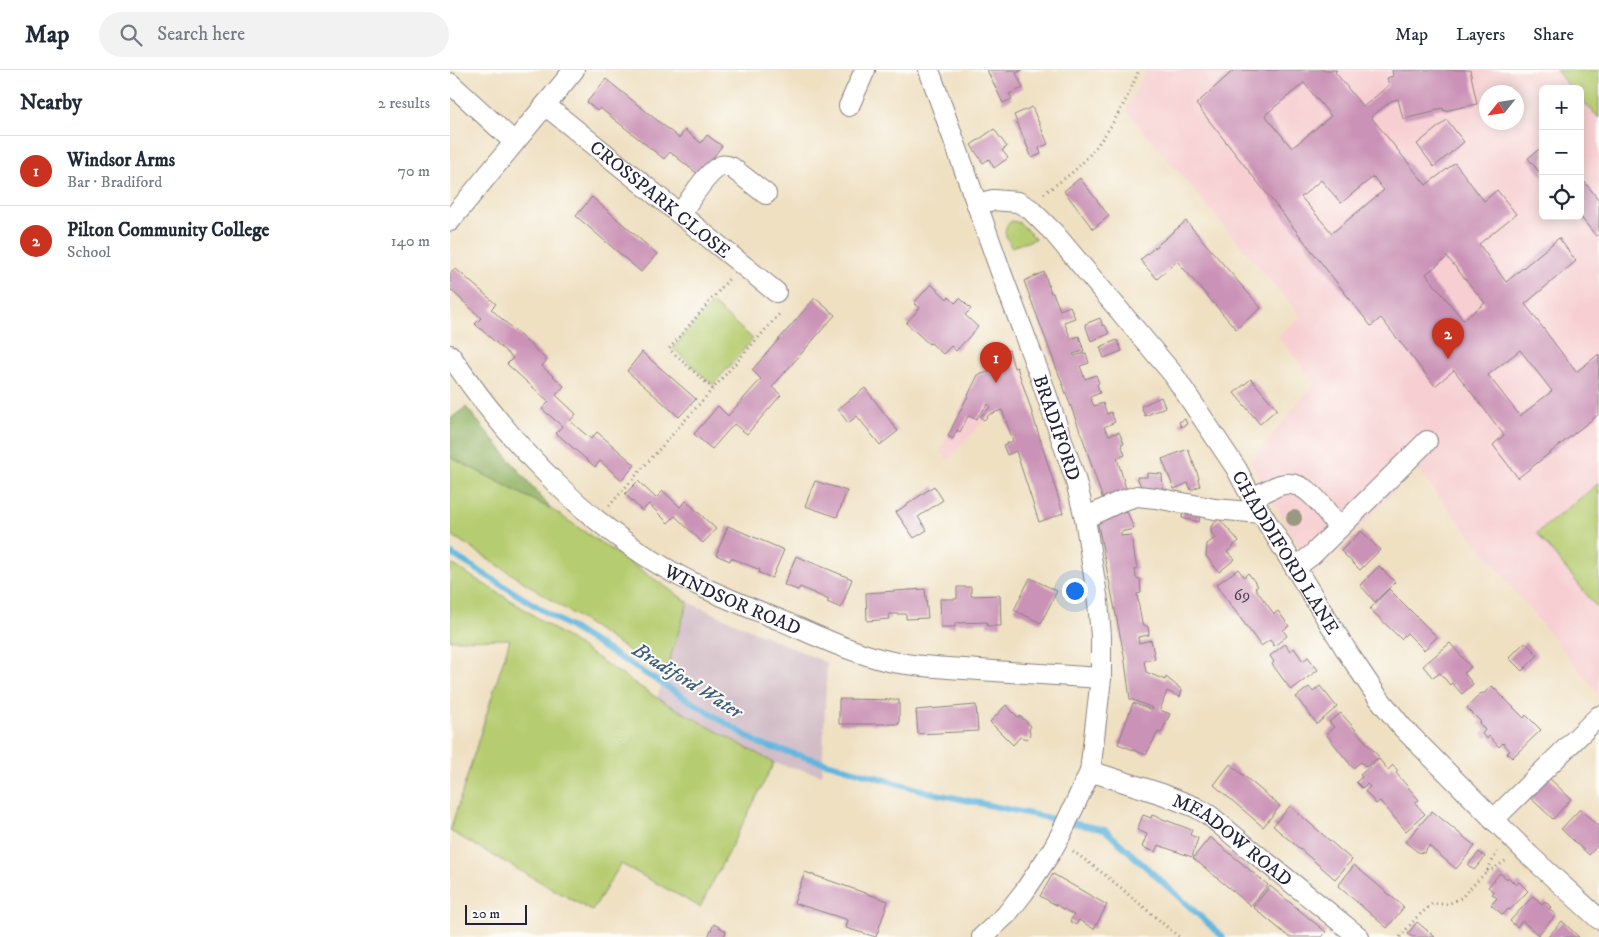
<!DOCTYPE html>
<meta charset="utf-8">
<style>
:root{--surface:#fff;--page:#f2f2f3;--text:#1f2937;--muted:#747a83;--line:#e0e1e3;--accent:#c8321e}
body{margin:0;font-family:"IM FELL DW Pica",serif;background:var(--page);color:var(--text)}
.controls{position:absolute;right:15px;top:15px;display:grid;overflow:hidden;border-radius:8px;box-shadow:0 2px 12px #0003}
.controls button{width:45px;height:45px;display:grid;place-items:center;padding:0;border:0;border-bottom:1px solid var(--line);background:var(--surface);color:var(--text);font:25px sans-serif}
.compass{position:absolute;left:1029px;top:15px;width:45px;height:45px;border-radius:50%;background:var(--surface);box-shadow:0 2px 12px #0003;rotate:240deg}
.scale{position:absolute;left:15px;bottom:12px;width:62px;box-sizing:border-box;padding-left:5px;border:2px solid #22223b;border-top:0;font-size:14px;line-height:18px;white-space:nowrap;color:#22223b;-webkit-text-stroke:4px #fdfcf7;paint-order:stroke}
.you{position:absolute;left:624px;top:520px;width:18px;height:18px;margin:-12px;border:4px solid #fff;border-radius:50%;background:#1a73e8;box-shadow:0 0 0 8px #1a73e833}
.badge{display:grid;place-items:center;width:32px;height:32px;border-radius:50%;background:var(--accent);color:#fff;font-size:16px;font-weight:700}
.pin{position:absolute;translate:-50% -41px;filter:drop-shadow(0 1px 2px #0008)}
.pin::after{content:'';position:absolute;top:26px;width:18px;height:15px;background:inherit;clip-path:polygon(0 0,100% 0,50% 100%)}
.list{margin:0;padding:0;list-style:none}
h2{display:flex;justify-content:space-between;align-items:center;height:65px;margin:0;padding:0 20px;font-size:21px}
h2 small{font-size:16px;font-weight:400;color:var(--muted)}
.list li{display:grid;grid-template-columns:32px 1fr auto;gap:15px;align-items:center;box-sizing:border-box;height:70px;padding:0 20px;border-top:1px solid var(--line)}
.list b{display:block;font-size:19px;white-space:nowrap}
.list p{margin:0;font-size:16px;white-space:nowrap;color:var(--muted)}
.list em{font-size:16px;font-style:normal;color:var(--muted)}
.icon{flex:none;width:28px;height:28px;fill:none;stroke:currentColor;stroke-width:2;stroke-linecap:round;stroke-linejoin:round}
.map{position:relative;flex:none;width:1149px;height:867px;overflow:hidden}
header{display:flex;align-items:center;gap:30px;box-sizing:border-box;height:70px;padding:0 25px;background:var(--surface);border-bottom:1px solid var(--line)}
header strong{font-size:24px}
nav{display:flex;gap:28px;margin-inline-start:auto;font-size:18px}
.search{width:350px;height:45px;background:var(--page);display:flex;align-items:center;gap:12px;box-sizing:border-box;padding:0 18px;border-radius:28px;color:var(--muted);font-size:19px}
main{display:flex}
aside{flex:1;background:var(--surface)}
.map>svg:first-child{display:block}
.built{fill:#f7cfd2;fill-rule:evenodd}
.industrial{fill:#d2bdc6}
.green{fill:#b6cc70;stroke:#6c7756}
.forest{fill:#90b062;stroke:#59694e}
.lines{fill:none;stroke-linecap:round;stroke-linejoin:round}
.stream{stroke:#62b5de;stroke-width:6}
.building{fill:#ca92b6;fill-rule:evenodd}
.minor-casing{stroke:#88817e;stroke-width:22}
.path{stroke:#88817e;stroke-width:3;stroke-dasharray:1 4;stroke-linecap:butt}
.minor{stroke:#fff;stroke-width:20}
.tree{fill:#9b9882}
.labels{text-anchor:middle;stroke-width:4;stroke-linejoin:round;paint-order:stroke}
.number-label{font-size:16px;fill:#4c3e5a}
.street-label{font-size:19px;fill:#22223b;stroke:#fdfcf7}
.water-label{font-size:20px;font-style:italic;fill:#3c5d7c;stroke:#fdfcf7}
</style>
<header>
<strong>Map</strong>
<div class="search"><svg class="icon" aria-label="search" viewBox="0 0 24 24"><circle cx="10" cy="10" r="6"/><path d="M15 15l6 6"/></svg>Search here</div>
<nav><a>Map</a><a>Layers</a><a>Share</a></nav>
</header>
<main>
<aside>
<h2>Nearby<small>2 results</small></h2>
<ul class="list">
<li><span class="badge">1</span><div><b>Windsor Arms</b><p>Bar · Bradiford</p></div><em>70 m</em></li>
<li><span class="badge">2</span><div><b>Pilton Community College</b><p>School</p></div><em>140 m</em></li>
</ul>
</aside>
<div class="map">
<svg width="1149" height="867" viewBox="0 0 1149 867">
<rect width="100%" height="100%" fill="#fdfcf7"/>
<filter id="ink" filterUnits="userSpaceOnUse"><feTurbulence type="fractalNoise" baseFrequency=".02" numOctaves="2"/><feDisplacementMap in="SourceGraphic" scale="10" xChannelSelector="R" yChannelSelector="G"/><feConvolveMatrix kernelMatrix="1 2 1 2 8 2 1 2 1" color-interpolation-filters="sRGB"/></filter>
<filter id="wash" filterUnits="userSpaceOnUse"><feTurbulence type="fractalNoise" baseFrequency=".0096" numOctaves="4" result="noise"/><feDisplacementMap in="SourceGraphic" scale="20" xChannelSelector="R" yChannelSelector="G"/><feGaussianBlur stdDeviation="1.12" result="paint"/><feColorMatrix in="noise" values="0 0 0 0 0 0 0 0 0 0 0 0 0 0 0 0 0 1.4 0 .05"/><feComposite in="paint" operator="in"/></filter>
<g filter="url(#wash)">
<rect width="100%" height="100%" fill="#efe0c2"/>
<path class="built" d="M696 0H1149V625L966 398 865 504 800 392 865 313 828 266 851 247 676 40ZM1093 19H1130V146H1093ZM1036 22H1066V52H1036Z
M564 277 581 330 540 344 498 390 490 381 535 288Z"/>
<path class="industrial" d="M238 532 377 593 372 705 324 693 207 628Z"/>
<path class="green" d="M1106 0H1149V48L1130 28V19H1121Z
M562 151 570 153 586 169 561 177C557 167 550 159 562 151Z
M262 233 303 269 263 315 223 278Z
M0 387 101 439 238 532 215 604 0 464Z
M1149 413V540L1087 463Z
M0 493 74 539 207 628 324 693 250 837 171 794 142 841 0 761 60 569 0 570Z"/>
<path class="forest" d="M16 337 101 439 0 387V349Z"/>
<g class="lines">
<path class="stream" d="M0 483 310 674 478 722 655 760 773 867"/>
</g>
<g id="blocks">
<path class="building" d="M537 0H572L566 3 573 18 559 24 562 29 553 33Z
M784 0H887L885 2 913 37 939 15 937 8 943 6 942 0H1020L1027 34 994 41 993 38 984 40V42L953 49 948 29 941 31 921 47 976 115 1005 93 1034 131 1047 120 1066 144 1029 174 1056 212 1109 168 1126 191 1075 234 1126 302 1149 284V344L1068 408 1043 375 1054 365 1004 300 985 316 931 248 921 256 746 34ZM854 13 881 46 842 78 815 45ZM923 107 934 120 882 163 851 127 871 110 891 133ZM997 187 1035 233 1013 250 976 204ZM1070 280 1102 321 1070 346 1038 305Z
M156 9 229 68 235 60 251 73 257 65 272 76 249 105 220 82 214 89 150 38 147 41 137 32Z
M582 37 598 74 589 78 591 84 582 88 564 45Z
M997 50 1014 72 984 97 967 74Z
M544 59 557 77 552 80 558 88 544 98 539 89 533 93 521 75Z
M1093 76V107L1078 88Z
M630 108 659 146 643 159 614 121Z
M1133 110 1149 130V164L1146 166 1130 146V112Z
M142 127 207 184 191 202 126 146Z
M736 151 811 238 786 259 727 191 707 209 690 190Z
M5 198 46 234 41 239 97 290 92 296 114 316 106 325 126 344 120 351 141 369 147 362 185 395 172 410 150 391 145 397 106 363 112 356 92 339 99 332 57 294 63 288 25 254 31 248 0 219V205Z
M594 202 601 223H603L610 240 620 236 625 248 614 252 621 269 629 266 634 281 623 284 624 286 636 283 639 293 630 296 635 309 646 305 649 313 647 314 650 323 640 327 644 336 653 333 657 344 661 342 665 352 654 357 659 365 669 362 674 373 671 374 675 385 667 388 677 422 654 433 633 369 574 211Z
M481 214 497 229 499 227 505 233 510 228 521 239 515 245 528 257 506 281 501 276 493 284 481 273 479 274 456 253 470 238 464 233Z
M365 228 385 245 322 317 331 325 297 364 284 354 262 379 244 364 268 336 278 346 311 309 302 300Z
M650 248 653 256 655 255 659 264 641 271 635 254Z
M667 270 672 281 654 288 650 277Z
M559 280 564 298 567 297 578 330 613 443 589 452 566 381 557 385 553 375 563 371 552 340 540 344 534 350 530 347 540 337 538 334 526 349 518 346 510 362 507 360 503 369 498 366 528 305 542 301 538 288Z
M192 282 246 329 229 347 177 301Z
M801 309 827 339 810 354 784 323Z
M415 318 448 361 430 375 407 346 398 353 388 339Z
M711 327 715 337 695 346 691 336Z
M735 349 737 354 731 357 729 352Z
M738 379 749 408 748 409 750 416 741 420 738 413 724 419 712 389Z
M697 403 712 404 713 424 693 421 687 407H697Z
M188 411 206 428 213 421 230 437 236 431 266 459 253 473 225 446 218 453 199 434 192 441 175 424Z
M365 411 397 421 387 447 355 436Z
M484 416 493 430 468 447 477 460 464 468 446 442Z
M734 436 751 440 749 452 732 448Z
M677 441 684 459 671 462V466L681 465 687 499H685L686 508 690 509 691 523 687 524 692 554 698 557 699 565 688 567 689 573 701 570 705 589 694 591 696 602 715 610 716 607 732 620 730 627 717 621 710 640 720 644 711 663 708 662 696 685 668 674 683 633 702 640 703 638 680 629 674 585 647 450Z
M769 449 789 471 777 482 785 489 769 502 756 486 757 474 765 468 761 462V456Z
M278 456 334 480 322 508 309 503 310 500 281 488 280 491 266 485Z
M911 461 930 480 910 500 891 481Z
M346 486 402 509 391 538 377 532 379 530 350 517 348 520 334 515Z
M929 496 945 512 925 532 910 515Z
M788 499 794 507 798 503 808 516 805 518 824 544 828 541 839 556 833 560 837 566 824 576 820 570 811 576 766 515Z
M580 508 607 521 591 553 564 540Z
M507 517H521V526L550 525 551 556H537V552L505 553V557H491L490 529H507Z
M475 519 478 548 456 549V544H439L440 549 417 551 416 523Z
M939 519 987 567 974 580 957 563 951 569 920 539Z
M1075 572 1088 585 1072 601 1059 588Z
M1000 573 1021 597 1014 603 1023 614 1012 624 1002 613 1000 615 990 603 983 608 973 596Z
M835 574 840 581 844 578 853 591 858 587 868 600 841 620 822 594 824 592 820 586Z
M870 616 887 637 867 654 846 627 859 617 863 622Z
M1042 616 1074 648 1076 645 1091 660 1062 688 1057 683 1060 681 1053 673 1049 677 1039 666 1037 669 1032 664 1035 660 1029 653 1031 652 1017 638 1031 623 1033 624Z
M389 629 449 630V654H389Z
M526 635 528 661 468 664 466 640Z
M556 635 569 648 570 646 581 656 579 659 580 664 577 669 570 667 563 675 540 652Z
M891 643 929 687 916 697 911 692 903 698 876 664 884 657 879 652Z
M929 689 938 700 943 695 948 701 946 703 969 730 965 733 975 744 956 761 930 731 926 734 915 721 920 717 917 714 912 718 906 712 912 707 910 705Z
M780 694 830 736 813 757 764 715Z
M1094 703 1121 729 1103 749 1075 723Z
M840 736 902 790 885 809 823 756Z
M1130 739 1149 757V774L1139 785 1111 759Z
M982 741 1025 776 1006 799 979 776 974 783 968 782 955 772Z
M693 745 701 748 702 745 742 760 740 765 748 768 742 787 708 775 705 782 692 777 697 764 687 760Z
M760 767 818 815 801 836 743 788Z
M1029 782 1035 787 1024 800 1018 795Z
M904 795 954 837 937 858 888 816Z
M355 802 438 831 426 867 396 858 398 850 344 833Z
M1050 803 1057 809 1058 807 1066 815 1069 812 1078 821 1060 840 1058 839 1053 845 1041 835 1047 828 1042 824 1044 822 1038 817Z
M603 804 657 835 644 859 629 850 626 855 620 851 624 845 590 826Z
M820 816 876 862 872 867H839L803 837Z
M1083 826 1092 834 1095 831 1101 837 1099 839 1106 845 1088 865 1072 851 1067 857 1060 851Z
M1112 851 1129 867H1098Z
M967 852 985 867H962L958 864Z
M264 854 276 861 274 867H258Z"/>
</g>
</g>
<g filter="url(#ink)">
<use href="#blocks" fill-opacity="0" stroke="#88817e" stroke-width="1"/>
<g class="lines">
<defs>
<g id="minor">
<path id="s1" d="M479 0 552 205 590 306 625 408 635 448 648 532 651 566V608L640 702 611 764 601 782 574 822 556 845 532 867"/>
<path d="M0 13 64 72"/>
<path id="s2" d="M95 35 326 222"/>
<path d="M399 36 415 0"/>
<path id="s3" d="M527 134 543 130 568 132 580 139 604 163 723 304 786 398 802 428 898 583 927 626 952 657 1079 785 1149 849"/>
<path d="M230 144C240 131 255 104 269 97 273 94 276 96 281 97L316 124"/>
<path d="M0 151 124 0"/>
<path id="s4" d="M0 285C60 374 142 462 239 511 269 525 300 538 330 550 365 565 400 582 438 591 467 597 498 598 529 600 569 603 610 605 651 608"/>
<path d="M802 428C811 424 821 418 830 415 857 407 875 441 889 458"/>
<path d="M635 448 671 431 687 426 706 428 765 439 811 443"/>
<path d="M846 497 862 485 977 371"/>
<path id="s5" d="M640 702 649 704 712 724 745 737 759 745 796 776 909 867"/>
<path d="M1043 750 1149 646"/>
</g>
</defs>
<use href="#minor" class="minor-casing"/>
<path class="path" d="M594 124C604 115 617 108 627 98 655 71 675 35 689 0
M263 319 219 279 279 209
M159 436 331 242
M623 781 659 808 729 867
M1037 801 1045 798 1058 789
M950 867 966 848 982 834H998L1011 828 1037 801 1047 782"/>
<use href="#minor" class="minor"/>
</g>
<circle class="tree" cx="844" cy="448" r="8"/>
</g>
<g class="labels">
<g class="number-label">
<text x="792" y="530">69</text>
</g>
<g class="street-label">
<text dy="7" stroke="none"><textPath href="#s2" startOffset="149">CROSSPARK CLOSE</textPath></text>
<text dy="7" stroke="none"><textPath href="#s1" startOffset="380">BRADIFORD</textPath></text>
<text dy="7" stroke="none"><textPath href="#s3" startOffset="485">CHADDIFORD LANE</textPath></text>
<text dy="7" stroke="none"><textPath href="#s4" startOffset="380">WINDSOR ROAD</textPath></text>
<text dy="7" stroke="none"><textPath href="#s5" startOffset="160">MEADOW ROAD</textPath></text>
</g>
<g class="water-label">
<text transform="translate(238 610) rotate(32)" y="7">Bradiford Water</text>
</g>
</g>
</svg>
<div class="controls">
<button>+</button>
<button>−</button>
<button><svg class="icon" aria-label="locate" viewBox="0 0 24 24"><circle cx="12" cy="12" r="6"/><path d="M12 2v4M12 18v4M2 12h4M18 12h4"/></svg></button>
</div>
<svg class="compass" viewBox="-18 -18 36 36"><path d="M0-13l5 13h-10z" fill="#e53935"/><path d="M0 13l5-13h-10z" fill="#747a83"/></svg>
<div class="scale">20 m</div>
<div class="you"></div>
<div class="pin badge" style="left:546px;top:313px">1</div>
<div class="pin badge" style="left:998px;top:289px">2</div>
</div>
</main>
